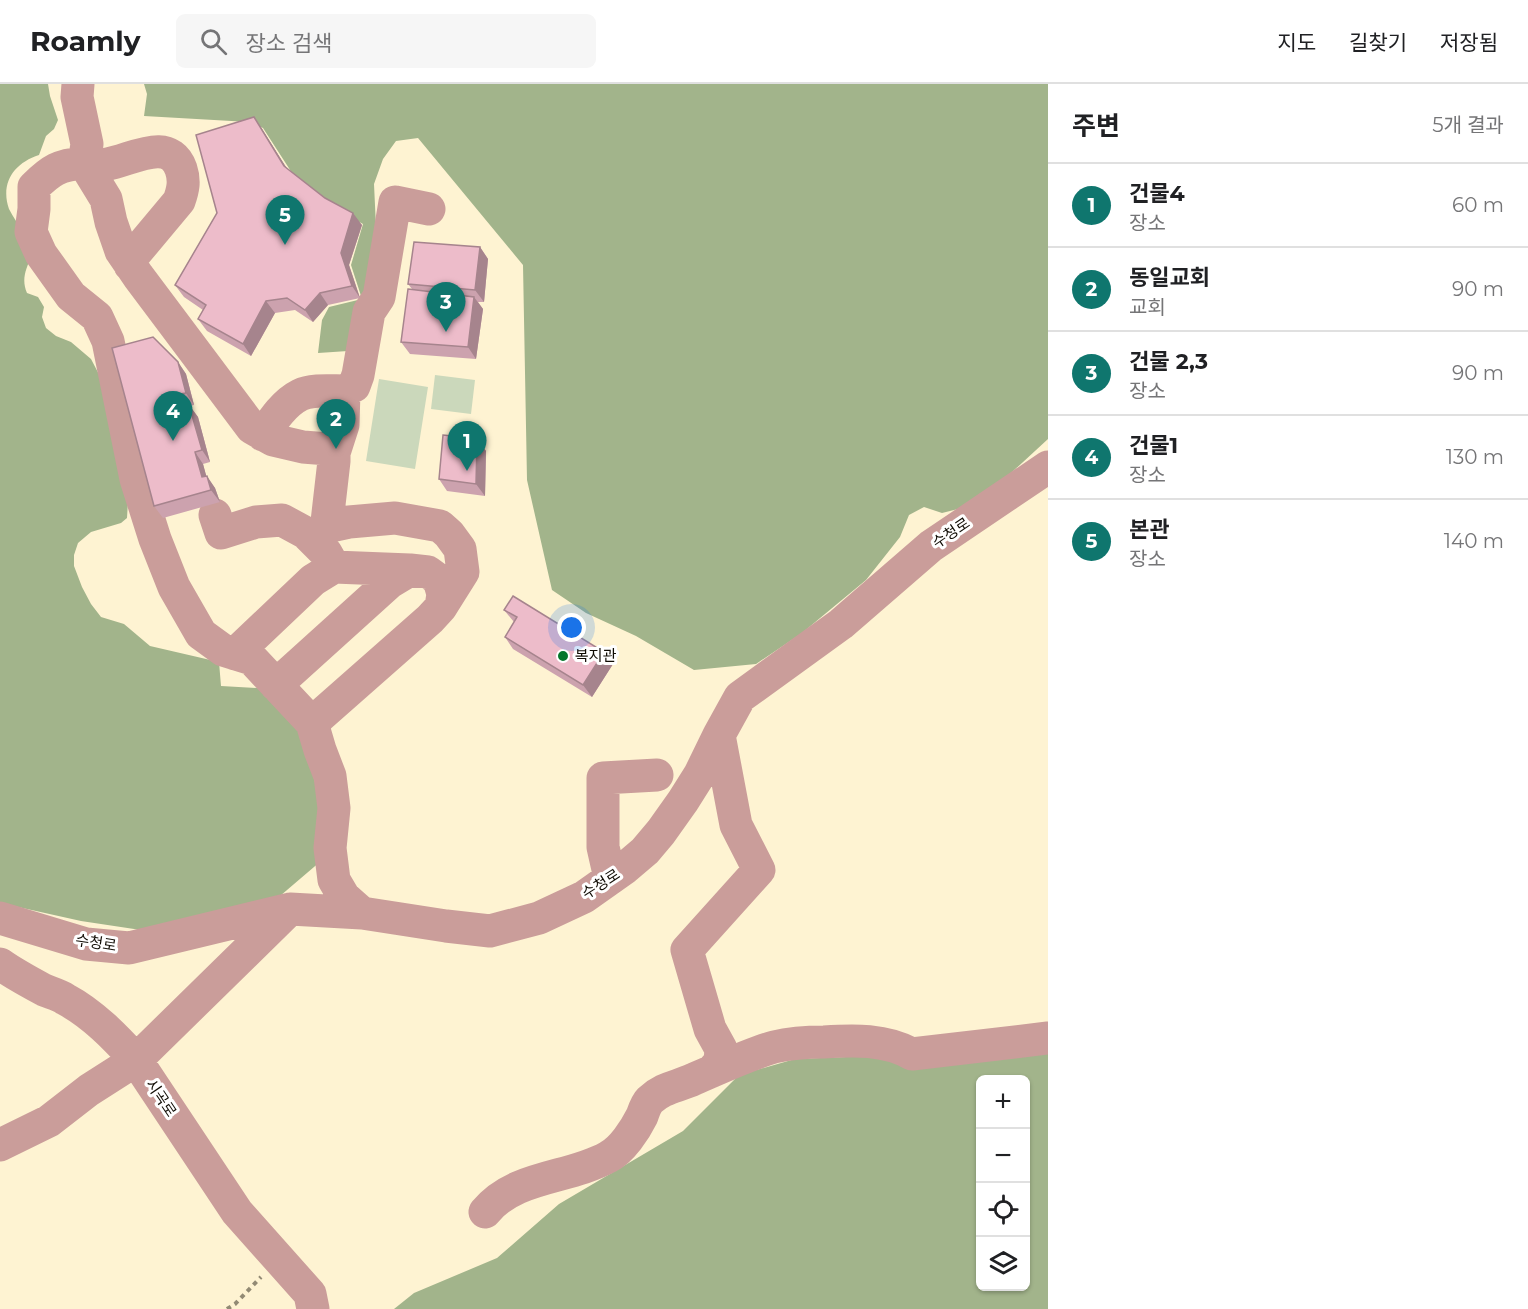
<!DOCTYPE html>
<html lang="ko">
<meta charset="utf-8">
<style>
:root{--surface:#fff;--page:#f6f6f6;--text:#202124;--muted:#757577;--line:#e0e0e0;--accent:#0f766e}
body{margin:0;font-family:Montserrat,"Noto Sans KR",sans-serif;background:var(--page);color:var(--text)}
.controls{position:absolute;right:18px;bottom:18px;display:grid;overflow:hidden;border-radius:9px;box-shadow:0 2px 4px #0004}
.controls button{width:54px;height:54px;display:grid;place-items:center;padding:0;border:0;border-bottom:2px solid var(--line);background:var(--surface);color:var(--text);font:30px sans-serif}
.you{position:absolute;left:572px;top:544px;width:21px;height:21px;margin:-15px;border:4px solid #fff;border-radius:50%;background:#1a73e8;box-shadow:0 0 0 9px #1a73e833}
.badge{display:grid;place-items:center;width:39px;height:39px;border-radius:50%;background:var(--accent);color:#fff;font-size:20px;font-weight:700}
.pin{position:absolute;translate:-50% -50px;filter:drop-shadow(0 2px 3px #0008)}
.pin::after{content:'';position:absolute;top:32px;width:21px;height:18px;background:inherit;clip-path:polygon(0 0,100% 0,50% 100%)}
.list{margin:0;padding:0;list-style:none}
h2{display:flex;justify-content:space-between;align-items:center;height:78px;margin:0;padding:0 24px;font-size:26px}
h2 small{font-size:20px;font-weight:400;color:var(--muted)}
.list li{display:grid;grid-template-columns:39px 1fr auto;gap:18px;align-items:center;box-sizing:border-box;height:84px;padding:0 24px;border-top:2px solid var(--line)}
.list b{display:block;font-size:22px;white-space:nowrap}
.list p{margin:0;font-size:20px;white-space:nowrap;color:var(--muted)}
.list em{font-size:20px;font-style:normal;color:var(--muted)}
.icon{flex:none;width:33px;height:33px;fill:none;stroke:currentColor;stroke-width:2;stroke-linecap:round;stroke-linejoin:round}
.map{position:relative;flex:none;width:1048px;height:1225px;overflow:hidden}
header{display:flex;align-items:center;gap:36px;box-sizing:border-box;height:84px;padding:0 30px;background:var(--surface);border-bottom:2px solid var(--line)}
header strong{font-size:28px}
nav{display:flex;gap:33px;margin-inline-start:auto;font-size:21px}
.search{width:420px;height:54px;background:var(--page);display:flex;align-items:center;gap:15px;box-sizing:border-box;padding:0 21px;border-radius:9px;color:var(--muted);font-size:22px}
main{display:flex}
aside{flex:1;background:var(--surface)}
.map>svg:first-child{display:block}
.green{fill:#cbd8bb}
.forest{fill:#a2b48b;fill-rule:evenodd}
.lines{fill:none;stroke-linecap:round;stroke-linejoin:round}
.path{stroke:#928a74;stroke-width:4;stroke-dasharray:4.5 4.5;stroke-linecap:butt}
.minor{stroke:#ca9d9a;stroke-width:33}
.wall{fill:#cca2ae}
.shaded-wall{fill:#a6848d}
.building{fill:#edbcca;stroke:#a6848d;stroke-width:1.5}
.poi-dot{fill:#04762b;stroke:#fff;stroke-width:2}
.labels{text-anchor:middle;stroke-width:6;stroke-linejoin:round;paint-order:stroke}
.street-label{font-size:15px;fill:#0f0b03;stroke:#fff}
.poi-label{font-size:15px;fill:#0f0b03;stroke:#fff;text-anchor:start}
</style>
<header>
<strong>Roamly</strong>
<div class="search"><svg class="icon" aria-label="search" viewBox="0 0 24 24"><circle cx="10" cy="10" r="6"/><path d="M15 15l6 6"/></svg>장소 검색</div>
<nav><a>지도</a><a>길찾기</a><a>저장됨</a></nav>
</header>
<main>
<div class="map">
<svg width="1048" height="1225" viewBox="0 0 1048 1225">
<rect width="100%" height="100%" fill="#fef3d2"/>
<path class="green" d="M435 291 475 296 471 330 431 325Z
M379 295 428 303 415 385 366 377Z"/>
<path class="forest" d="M0 0H48L50 12 58 36 54 45 46 52 39 71C14 79 0 99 9 125 13 133 19 141 23 149 27 156 29 164 32 171 26 185 21 195 27 209L38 213 44 223 42 233 46 244 56 252 71 258 91 275 104 300 128 417 127 434 121 439 91 448 78 459 74 471V482L82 503 91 520 101 533 124 540 150 562 219 578 221 602 258 604 298 645 312 680 321 736V777L280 812 154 848 81 837 0 819Z
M144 0H1048V355L999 400 970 422 942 429 924 423 909 431 900 453 866 496 802 549 756 580 694 586 636 552 586 529 552 506 527 396 523 181 418 54 396 57 383 75 374 100 376 143 381 155 348 267 318 269 322 236 329 223 362 215 351 181 363 140 333 123 294 92 263 44 249 38 144 32 147 10Z
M1048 965V1225H394L414 1209 497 1174 559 1120 683 1047 739 991 795 975ZM980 996H1026V1202H980Z"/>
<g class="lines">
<path class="path" d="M227 1225 235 1220 261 1193"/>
<path class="minor" d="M78 0 77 13 87 60 84 79C91 80 100 81 107 80 130 77 169 51 181 85 185 97 183 106 179 117L133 172 130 181
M263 351C273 336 284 319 300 311 312 305 331 307 344 307
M334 369 343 341 344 307 354 302 358 291 369 228 379 213 395 118 429 125
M215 431 221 449 256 438 282 436 306 449 326 469 334 483
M235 570 313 496 334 483 410 486
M276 601 390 498 410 486 428 488 439 496 443 510 441 523
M312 639 430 535 441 523 463 488 460 465 449 450 440 442 395 434 349 438 335 441 327 438 334 377V369L328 365 303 363 273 356 252 344 138 192 121 167 111 138 106 115 84 79C59 81 51 86 34 103V125L31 148 41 170 71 212 97 233 108 257 136 395 155 455 174 503 201 550 223 566 252 575 312 639 320 666 330 692 334 724 330 764 334 796 344 813 362 829
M610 794 603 763V694L657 691
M290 825 136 976 237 1128 310 1210 313 1225
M0 834 86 860 129 864 290 825 362 829 446 842 490 847 539 834 584 813 625 784 645 767 661 748 683 717 700 690 719 651 740 613 841 540 931 462 1048 383
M0 880C14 890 29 898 44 906 51 909 59 911 65 915 93 930 115 953 136 976L89 1006 49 1037 0 1061
M712 987 720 978 721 965 710 945 687 866 759 786 736 741 719 651
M485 1128C515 1091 569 1095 608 1073 622 1066 635 1046 642 1032 644 1026 646 1020 650 1016 664 1003 677 1003 694 995 720 984 747 971 774 963 791 959 807 958 824 958 854 956 885 955 912 970L1048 954"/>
</g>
<path class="wall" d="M262 45 286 84 325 114 362 141 349 181 360 214 328 221 313 238 295 226 275 229 251 272 207 247 198 235 203 226 184 213 175 201 217 129Z
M480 163 488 175 484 218H478L483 225 476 275 410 270 401 258 412 205 408 200Z
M178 278 186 290 194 321 190 322 198 333 210 378 203 380 206 392 215 404 220 418 163 434 154 422Z
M477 355 486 367 485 412 447 407 439 395Z
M504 526 613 580 592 613 513 565 505 553 514 538Z"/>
<path class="shaded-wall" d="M254 33 262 45 293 94 284 82Z
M353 129 362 141 349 181 360 214 352 202 341 169Z
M480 163 488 175 484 218 475 206Z
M320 209 328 221 313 238 305 226Z
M474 213 483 225 476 275 468 263Z
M266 217 275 229 251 272 243 260Z
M178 278 186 290 194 321 186 309Z
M179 310 188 322 183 323Z
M189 321 198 333 210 378 202 366Z
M477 355 486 367 485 412 476 400Z
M195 368 203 380 210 405 202 393Z
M207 392 215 404 220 418 211 406Z
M604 568 613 580 592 613 583 601Z"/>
<path class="building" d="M254 33 284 82 325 114 353 129 341 169 352 202 320 209 305 226 287 214 266 217 243 260 198 235 206 221 175 201 217 129 196 51Z
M414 158 480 163 475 206 408 200Z
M408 205 474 213 468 263 401 258Z
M153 253 178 278 186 309 179 310 183 323 189 321 202 366 195 368 202 393 207 392 211 406 154 422 112 264Z
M443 351 477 355 476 400 439 395Z
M513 512 604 568 583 601 505 553 517 533 504 526Z"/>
<circle class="poi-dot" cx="563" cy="572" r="6"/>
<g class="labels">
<g class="street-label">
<text transform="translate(951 449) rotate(-34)" y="5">수청로</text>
<text transform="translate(601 800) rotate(-33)" y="5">수청로</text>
<text transform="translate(96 859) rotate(9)" y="5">수청로</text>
<text transform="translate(161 1014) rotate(56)" y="5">시곡로</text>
</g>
<g class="poi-label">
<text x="575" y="577">복지관</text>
</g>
</g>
</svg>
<div class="controls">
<button>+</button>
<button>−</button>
<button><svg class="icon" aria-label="locate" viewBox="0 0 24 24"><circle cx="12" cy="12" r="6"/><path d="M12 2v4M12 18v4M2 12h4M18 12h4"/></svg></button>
<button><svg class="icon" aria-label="layers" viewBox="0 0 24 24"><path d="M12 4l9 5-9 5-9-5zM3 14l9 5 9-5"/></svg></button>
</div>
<div class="you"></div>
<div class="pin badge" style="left:467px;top:387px">1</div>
<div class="pin badge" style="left:336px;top:365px">2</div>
<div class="pin badge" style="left:446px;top:248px">3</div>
<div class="pin badge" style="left:173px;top:357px">4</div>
<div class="pin badge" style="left:285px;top:161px">5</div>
</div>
<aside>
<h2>주변<small>5개 결과</small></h2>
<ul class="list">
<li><span class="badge">1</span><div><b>건물4</b><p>장소</p></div><em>60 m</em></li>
<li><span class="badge">2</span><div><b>동일교회</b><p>교회</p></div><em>90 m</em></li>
<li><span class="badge">3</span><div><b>건물 2,3</b><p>장소</p></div><em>90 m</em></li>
<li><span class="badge">4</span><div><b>건물1</b><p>장소</p></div><em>130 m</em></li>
<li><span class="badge">5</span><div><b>본관</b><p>장소</p></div><em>140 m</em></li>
</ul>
</aside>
</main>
